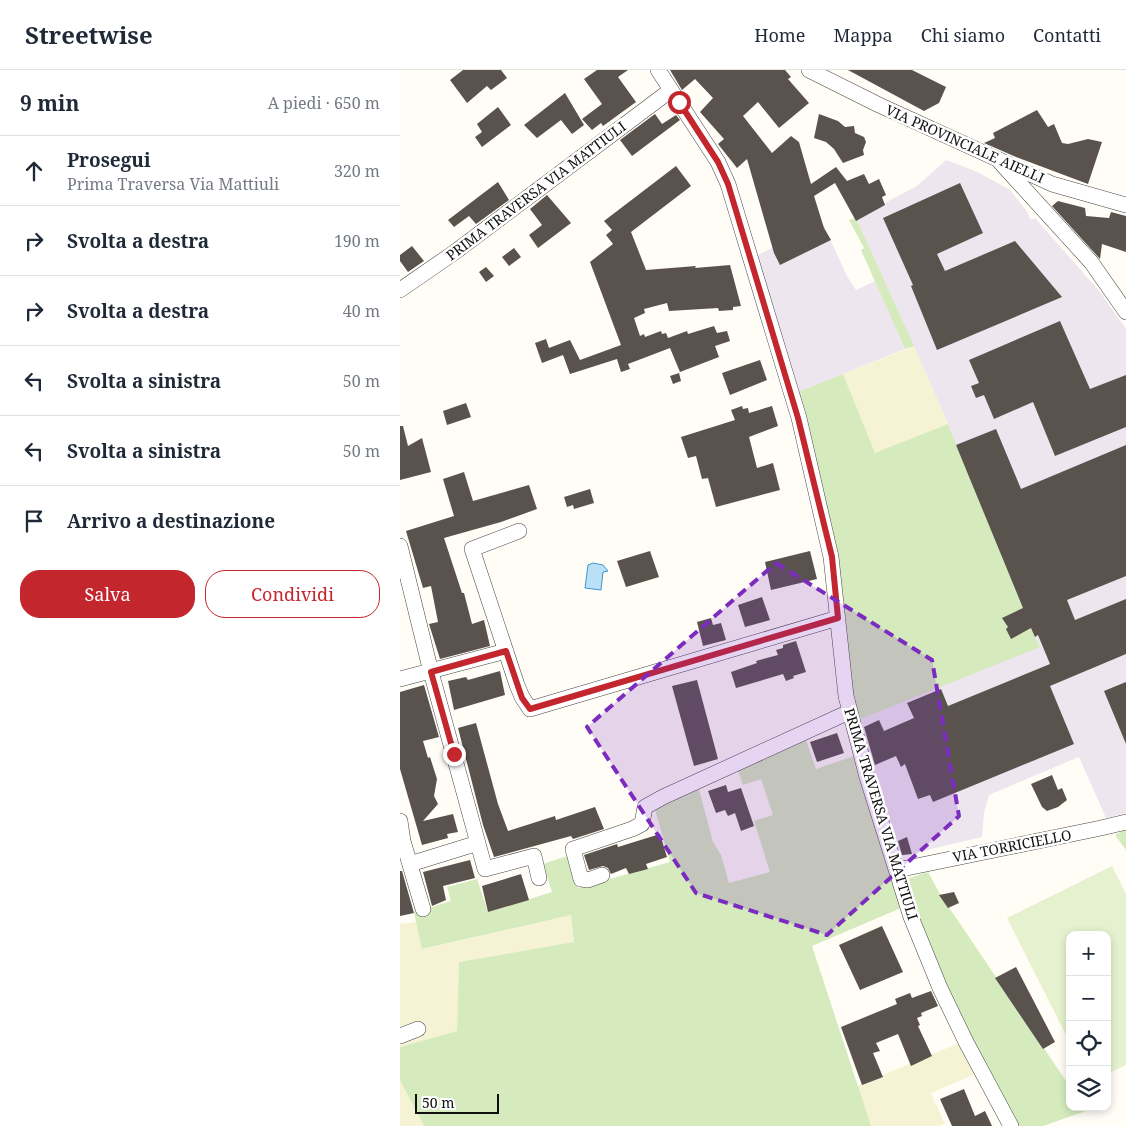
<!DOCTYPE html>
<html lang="it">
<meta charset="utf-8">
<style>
:root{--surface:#fff;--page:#f2f2f3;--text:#1f2937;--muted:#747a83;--line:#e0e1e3;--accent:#c4262e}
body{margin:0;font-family:"Noto Serif",serif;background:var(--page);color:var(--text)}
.controls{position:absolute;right:15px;bottom:15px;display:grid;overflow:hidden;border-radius:10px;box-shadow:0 2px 8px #0003}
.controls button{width:45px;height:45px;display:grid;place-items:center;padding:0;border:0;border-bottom:1px solid var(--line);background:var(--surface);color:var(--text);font:25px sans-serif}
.scale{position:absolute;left:15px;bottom:12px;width:84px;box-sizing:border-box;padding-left:5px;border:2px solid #111;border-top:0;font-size:14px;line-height:18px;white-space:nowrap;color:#111;-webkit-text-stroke:4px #fff;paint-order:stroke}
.stop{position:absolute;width:15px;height:15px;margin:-11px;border:4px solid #c4262e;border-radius:50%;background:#fff}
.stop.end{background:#c4262e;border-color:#fff;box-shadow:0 1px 5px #0008}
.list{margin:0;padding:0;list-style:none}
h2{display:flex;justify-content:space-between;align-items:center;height:65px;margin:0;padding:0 20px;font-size:21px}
h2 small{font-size:16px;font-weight:400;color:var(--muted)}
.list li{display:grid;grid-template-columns:32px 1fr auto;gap:15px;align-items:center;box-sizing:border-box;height:70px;padding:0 20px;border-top:1px solid var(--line)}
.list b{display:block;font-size:19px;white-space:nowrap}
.list p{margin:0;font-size:16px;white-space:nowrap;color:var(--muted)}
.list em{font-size:16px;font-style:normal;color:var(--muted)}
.actions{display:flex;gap:10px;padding:15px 20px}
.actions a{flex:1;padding:11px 0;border:1px solid var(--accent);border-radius:20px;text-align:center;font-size:18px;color:var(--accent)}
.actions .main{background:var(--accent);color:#fff}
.icon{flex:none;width:28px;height:28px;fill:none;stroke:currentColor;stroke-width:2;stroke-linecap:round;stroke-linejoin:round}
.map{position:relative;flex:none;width:726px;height:1056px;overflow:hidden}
header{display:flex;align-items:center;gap:30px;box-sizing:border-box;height:70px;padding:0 25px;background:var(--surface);border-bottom:1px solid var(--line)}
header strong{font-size:24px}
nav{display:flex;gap:28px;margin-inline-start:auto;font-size:18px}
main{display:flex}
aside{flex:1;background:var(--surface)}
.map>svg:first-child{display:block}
.industrial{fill:#eee6ef}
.farmland{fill:#f6f3d4}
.green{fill:#d5ebbd}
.pitch{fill:#e6f2cf}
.water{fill:#b9e0f7;stroke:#3f96cf}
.building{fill:#5a524d}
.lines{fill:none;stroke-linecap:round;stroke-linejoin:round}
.minor-casing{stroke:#444;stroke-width:16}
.minor{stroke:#fff;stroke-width:15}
.route{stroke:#c4262e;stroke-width:6}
.marked{fill:#7b2cbf;fill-opacity:0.2;stroke:#7b2cbf;stroke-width:4;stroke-dasharray:10 6;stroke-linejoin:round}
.labels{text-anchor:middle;stroke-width:5;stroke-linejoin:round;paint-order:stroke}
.street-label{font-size:14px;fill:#111;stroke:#fff}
</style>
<header>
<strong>Streetwise</strong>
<nav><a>Home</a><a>Mappa</a><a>Chi siamo</a><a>Contatti</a></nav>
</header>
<main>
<aside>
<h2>9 min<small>A piedi · 650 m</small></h2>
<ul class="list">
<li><svg class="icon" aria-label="ahead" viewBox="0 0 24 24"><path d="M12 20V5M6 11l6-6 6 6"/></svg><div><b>Prosegui</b><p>Prima Traversa Via Mattiuli</p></div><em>320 m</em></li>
<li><svg class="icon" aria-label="right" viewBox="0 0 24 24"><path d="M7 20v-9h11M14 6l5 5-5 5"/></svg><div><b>Svolta a destra</b></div><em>190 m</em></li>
<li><svg class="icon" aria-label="right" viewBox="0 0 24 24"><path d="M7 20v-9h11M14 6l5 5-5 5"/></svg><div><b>Svolta a destra</b></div><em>40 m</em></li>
<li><svg class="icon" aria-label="left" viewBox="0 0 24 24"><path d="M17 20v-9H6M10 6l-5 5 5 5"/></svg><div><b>Svolta a sinistra</b></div><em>50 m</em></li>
<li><svg class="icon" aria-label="left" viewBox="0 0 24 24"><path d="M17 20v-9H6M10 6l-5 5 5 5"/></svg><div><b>Svolta a sinistra</b></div><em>50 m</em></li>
<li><svg class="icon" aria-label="arrive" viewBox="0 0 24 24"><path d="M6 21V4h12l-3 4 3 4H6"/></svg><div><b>Arrivo a destinazione</b></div></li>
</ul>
<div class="actions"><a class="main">Salva</a><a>Condividi</a></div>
</aside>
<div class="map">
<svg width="726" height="1056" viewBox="0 0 726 1056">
<rect width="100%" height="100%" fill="#fffdf5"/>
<path class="industrial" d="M546 90 573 100 609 119 626 140 631 150 635 148 700 222 726 259V743L706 748 679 687 589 725 584 743 582 767 502 786 458 650 640 576 548 354 456 148 517 116Z
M423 154 447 206 456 220 475 211 505 279 398 322 355 186Z"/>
<path class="farmland" d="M514 276 548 354 475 384 443 304Z
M171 845 174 873 59 892 57 961 0 977V854L16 852 23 879Z
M559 973 575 1004 531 1023 545 1054 539 1056H471L457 1016Z
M0 1009 24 1056H0Z"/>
<path class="green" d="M456 148 514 276 505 279 461 180 464 178 449 150Z
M443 304 475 383 548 354 640 577 458 650 398 322Z
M405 667 416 699 457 685 501 838 412 876 471 1056H24L0 1010V977L57 961 59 892 174 872 171 845 22 879 14 843 51 831 47 817 77 809 88 842 152 822 143 794 167 786 178 818 270 792 254 736 298 716 313 772 321 785 329 813 370 802 354 751 373 745 361 709 343 715 337 698Z
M726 759V780L715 765Z
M528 802 540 824 670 1017V1037H684L686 1041 643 1056H618L577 981 546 915 519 848 512 826 509 808Z"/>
<path class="pitch" d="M712 796 726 824V995L707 1004V865H670V973L607 848Z"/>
<path class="water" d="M193 493 203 495 208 501 203 502 201 520 185 518 188 495Z"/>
<path class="building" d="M63 0H101L107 8 91 20 87 16 67 33 50 10Z
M197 0H228L218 7 236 32 203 56 201 53 192 60 182 49 202 34 184 9Z
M270 0H385L391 7 388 9 409 33 379 58 358 32 343 46 372 83 391 66 399 72 411 114 436 97 447 111 464 104 469 114 479 109 486 125 482 127 485 135 456 151 435 113 414 126 424 158 431 170 380 195 374 183 347 89 337 98 318 74 324 69 300 42 313 28 295 9 282 20Z
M448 0H512L546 17 539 33 524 41Z
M165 23 184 55 172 64 161 50 137 68 124 55Z
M98 37 111 55 82 77 75 67 82 62 77 54Z
M637 40 648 57 654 54 662 73 668 74 688 69 702 72 688 114 616 87 584 73 595 68 593 63Z
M255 44 262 54 276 45 280 50 232 86 220 70Z
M419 44 438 51 445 57 454 56 455 63 464 67 466 72 463 80 464 85 443 93 434 79 426 72 414 68Z
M276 96 291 116 231 162 246 200 296 196 295 198 330 195 341 236 333 237V240L319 241 318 238 269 241 267 233 244 239 245 243 234 248 240 266 244 264 245 267 261 261 262 264 266 263 268 268 287 261 288 264 314 256 317 263 327 261 330 271 315 276 319 287 280 302 270 278 228 294 230 299 221 302 217 289 170 304 163 285 142 293 135 273 146 269 149 278 170 270 180 290 221 275 190 192 213 174 206 165 212 160 204 151Z
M98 112 109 130 76 154 69 146 54 157 48 150Z
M560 113 583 163 537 184 545 201 615 171 662 227 537 280 511 216 513 215 483 148Z
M147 125 171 153 138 178 129 165 142 155 130 139Z
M658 131 685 138 686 146 709 148 711 142 726 146V182L702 174 700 189 652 136Z
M12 176 24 191 8 202 0 191V185Z
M114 178 121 187 109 196 102 187Z
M86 197 94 206 86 212 79 202Z
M660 251 690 319 726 305V357L655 386 633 332 594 349 584 325 576 328 571 316 579 313 569 290Z
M360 290 367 310 330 325 322 303Z
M279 303 281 311 273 314 270 306Z
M66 333 71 347 47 355 43 341Z
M342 336 343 339 348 338 349 343 372 336 378 356 349 367 357 398 373 393 380 420 316 437 308 408 302 409 296 386 288 388 281 367 335 350 331 340Z
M0 356H3L8 376 22 368 31 402 0 410Z
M596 359 621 419 726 375V506L667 530 675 550 726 529V584L650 616 674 674 533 732 530 725 518 729 505 694 501 697 496 686 475 695 464 657 479 650 484 661 514 648 507 633 541 619 548 636 650 594 638 565 635 567 631 558 611 569 606 559 608 557 602 548 623 538 556 375Z
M64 402 73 431 129 415 137 439 101 452 44 468 62 523H64L72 554 84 550 90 576 40 589 29 554 38 552 31 516 23 518 6 461 54 446 43 409Z
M190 419 194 433 174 439 173 435 167 437 164 427Z
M250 481 259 507 226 517 217 491Z
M410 481 417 509 371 520 365 492Z
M362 527 370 550 345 557 338 535Z
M311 548 313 555 321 553 326 570 303 576 297 552Z
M396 571 406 602 393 606 394 608 386 611 383 604 336 618 331 602 357 593 356 591 378 585 376 580 383 578V575Z
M100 601 105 625 54 640 48 611 66 607 68 610Z
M297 610 318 689 294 696 272 616Z
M726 612V674L704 621Z
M24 615 39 667 23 671 28 688 30 687 37 709 34 726 38 734 23 751 53 744 58 762 47 764 48 768 22 775 0 699V622Z
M76 653 98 734 108 761 155 746 156 750 195 737 204 759 173 769 171 766 94 787 83 755 58 658Z
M437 663 444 683 417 692 410 672Z
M652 705 658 720 662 718 667 730 658 737 647 741 642 737 631 714Z
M326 715 328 722 341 718 354 756 341 761 335 743 328 746 325 740 316 743 308 721Z
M260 764 267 787 246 794 248 799 229 804 226 798 211 804 208 798 203 796 189 800 184 785 217 774 218 777Z
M507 767 512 784 502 785 498 771Z
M70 790 75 808 43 816 46 830 32 836 23 802Z
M0 801H2L14 843 0 846Z
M121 804 129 830 88 842 82 816Z
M554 822 559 833 548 838 539 825Z
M482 856 503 902 460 920 439 875Z
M616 897 655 972 643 979 595 908Z
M531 921 538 936 521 943 522 946 517 948 520 955 518 956 532 986 511 996 498 964 476 973 480 981 473 983 483 1007 462 1015 441 957 497 934 495 929 510 923 512 928Z
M564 1019 575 1046 585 1041 592 1056H552L540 1029Z"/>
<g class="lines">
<defs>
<path id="minor" d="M258 0 318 92 328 114 399 348 431 487 446 626 467 707 511 847 540 918 566 972 611 1056
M409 0 479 35 652 114 726 135
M600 92 691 192 726 242
M0 220 55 182 271 20
M119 461 72 479 117 615 122 627 130 639 438 548
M0 476 31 602 85 799 134 786 139 808
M0 609 106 581
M0 751 3 771 23 839
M10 794 78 773
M497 800 701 758 726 752
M202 805 188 810 181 809 173 779 232 759 242 754 245 737 263 727 449 642
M0 966 18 959"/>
</defs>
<use href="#minor" class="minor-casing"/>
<use href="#minor" class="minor"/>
</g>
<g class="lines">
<path class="route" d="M54 684 31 602 106 581 122 628 130 639 438 548 432 487 398 348 328 114 318 92 279 32"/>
</g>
<path class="marked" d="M376 493 532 590 559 746 427 865 296 823 187 657Z"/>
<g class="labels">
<g class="street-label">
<text transform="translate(565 74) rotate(24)" y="5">VIA PROVINCIALE AIELLI</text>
<text transform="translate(136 121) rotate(-37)" y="5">PRIMA TRAVERSA VIA MATTIULI</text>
<text transform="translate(481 744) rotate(73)" y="5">PRIMA TRAVERSA VIA MATTIULI</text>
<text transform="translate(612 776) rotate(-11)" y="5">VIA TORRICIELLO</text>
</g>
</g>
</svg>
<div class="controls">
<button>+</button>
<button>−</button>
<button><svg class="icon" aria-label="locate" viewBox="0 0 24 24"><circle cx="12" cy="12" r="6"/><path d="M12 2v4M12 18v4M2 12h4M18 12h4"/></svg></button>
<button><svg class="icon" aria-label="layers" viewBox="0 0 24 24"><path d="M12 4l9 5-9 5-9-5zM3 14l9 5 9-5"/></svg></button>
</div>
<div class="scale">50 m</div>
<div class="stop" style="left:279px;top:32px"></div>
<div class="stop end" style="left:54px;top:684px"></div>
</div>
</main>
